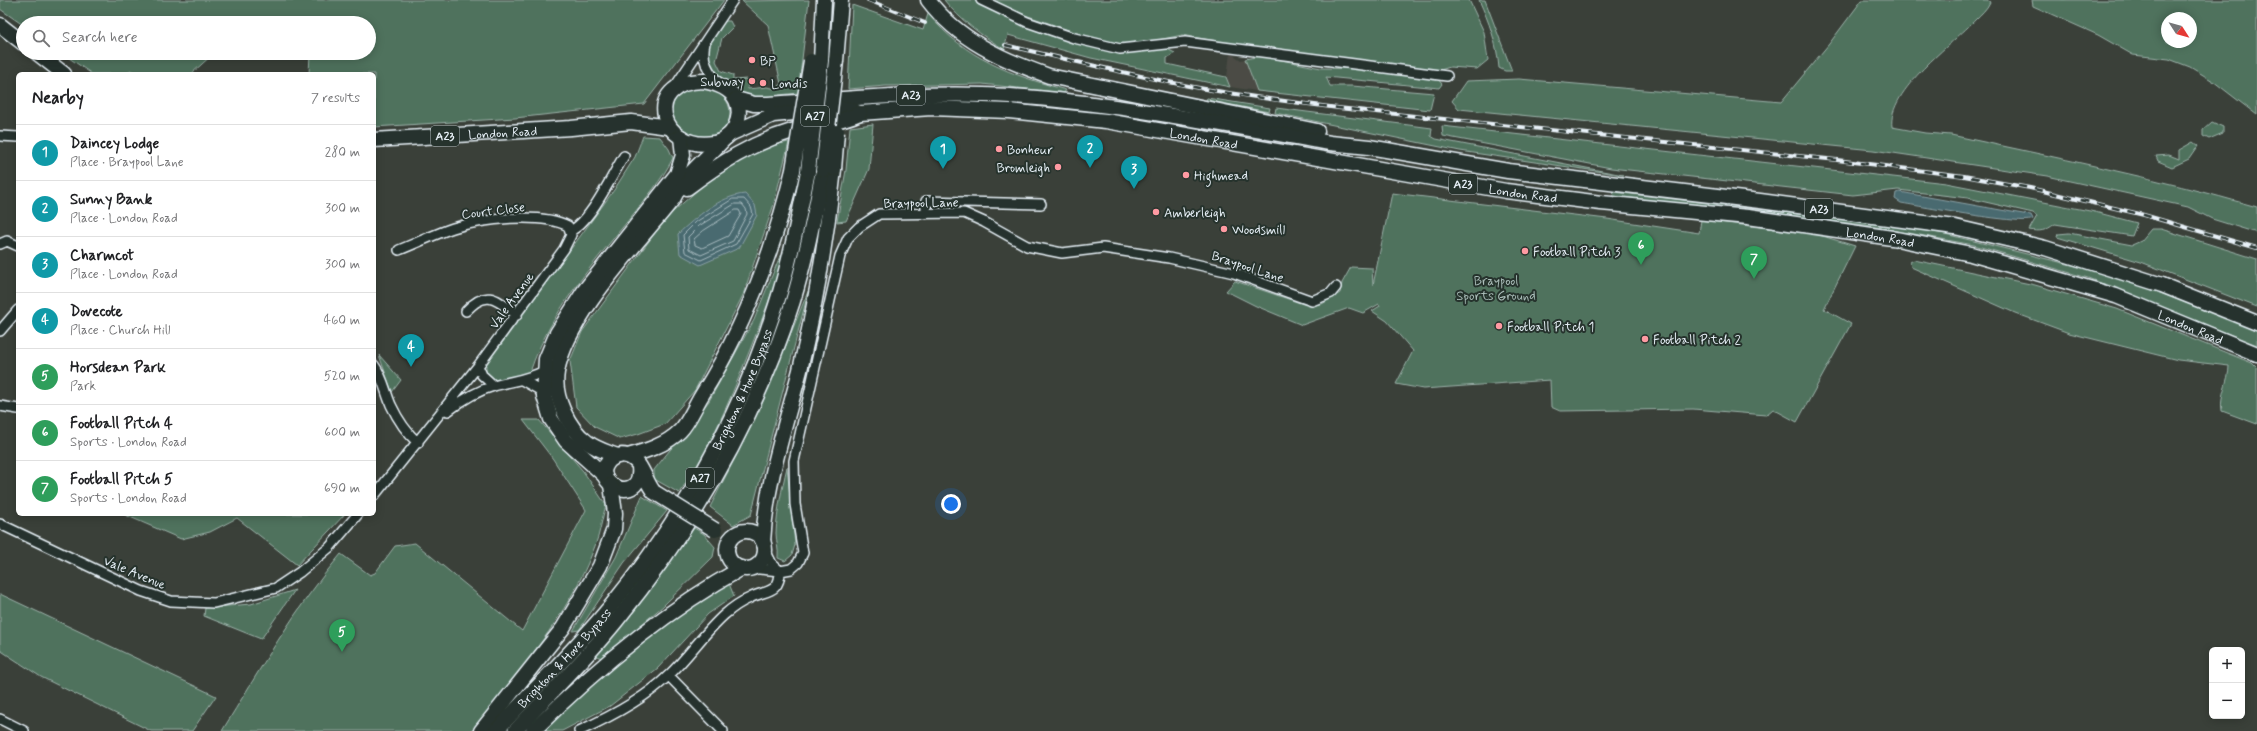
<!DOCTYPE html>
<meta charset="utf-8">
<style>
:root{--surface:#fff;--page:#f6f6f6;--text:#202124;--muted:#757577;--line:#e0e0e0;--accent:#84575d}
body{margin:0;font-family:Mynerve,sans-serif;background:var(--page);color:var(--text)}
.controls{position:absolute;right:12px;bottom:12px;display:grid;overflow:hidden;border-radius:6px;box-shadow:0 2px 10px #0003}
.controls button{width:36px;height:36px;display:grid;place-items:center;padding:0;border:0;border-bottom:1px solid var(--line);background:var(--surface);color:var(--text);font:20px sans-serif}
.compass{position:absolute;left:2161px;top:12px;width:36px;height:36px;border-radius:50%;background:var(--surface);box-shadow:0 2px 10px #0003;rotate:126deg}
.you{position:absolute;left:951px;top:504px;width:14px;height:14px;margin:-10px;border:3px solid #fff;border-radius:50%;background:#1a73e8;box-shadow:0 0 0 6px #1a73e833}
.badge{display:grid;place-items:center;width:26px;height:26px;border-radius:50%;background:var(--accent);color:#fff;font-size:13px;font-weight:700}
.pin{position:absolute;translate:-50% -33px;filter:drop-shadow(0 1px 2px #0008)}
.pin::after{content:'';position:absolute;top:21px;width:14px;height:12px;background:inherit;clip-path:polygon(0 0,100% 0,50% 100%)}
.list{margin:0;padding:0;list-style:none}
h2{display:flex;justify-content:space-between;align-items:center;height:52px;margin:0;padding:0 16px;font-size:17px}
h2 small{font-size:13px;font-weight:400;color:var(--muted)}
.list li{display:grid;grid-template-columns:26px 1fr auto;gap:12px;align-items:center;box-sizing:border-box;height:56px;padding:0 16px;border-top:1px solid var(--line)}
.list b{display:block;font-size:15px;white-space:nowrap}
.list p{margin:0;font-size:13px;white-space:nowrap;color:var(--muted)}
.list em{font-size:13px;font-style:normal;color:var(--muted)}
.icon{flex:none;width:22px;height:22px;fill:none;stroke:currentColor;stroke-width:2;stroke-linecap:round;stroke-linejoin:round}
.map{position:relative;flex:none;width:2257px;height:731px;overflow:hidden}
.search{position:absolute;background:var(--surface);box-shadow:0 2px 10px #0003;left:16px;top:16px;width:360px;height:44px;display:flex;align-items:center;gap:10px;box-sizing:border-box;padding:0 14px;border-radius:22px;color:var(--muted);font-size:15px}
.panel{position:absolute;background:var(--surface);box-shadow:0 2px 10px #0003;left:16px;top:72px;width:360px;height:444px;border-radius:6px}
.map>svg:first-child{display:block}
.built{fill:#4b4c45}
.green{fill:#4f725d;stroke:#9cb2aa;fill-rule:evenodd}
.water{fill:#496a6f;stroke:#89a0a6}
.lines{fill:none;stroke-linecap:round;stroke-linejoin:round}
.shore{stroke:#a8bbc1;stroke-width:1}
.minor-casing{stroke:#e8f1f8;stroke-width:12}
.trunk-casing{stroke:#e8f1f8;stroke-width:17}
.minor{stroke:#26332d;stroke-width:9}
.trunk{stroke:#26332d;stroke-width:14}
.rail-casing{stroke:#e8f1f8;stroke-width:4}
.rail{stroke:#26332d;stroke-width:2.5;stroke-dasharray:8;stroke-linecap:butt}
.trunk-bridge-casing{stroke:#e8f1f8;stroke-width:17;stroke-linecap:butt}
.trunk-bridge{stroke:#26332d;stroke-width:14}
.poi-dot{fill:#ff9aa2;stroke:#26332d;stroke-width:1.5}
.labels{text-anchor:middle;stroke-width:4;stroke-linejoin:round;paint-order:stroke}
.shield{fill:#26332d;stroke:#aeb8bb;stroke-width:1}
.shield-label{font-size:12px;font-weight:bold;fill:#e8f1f8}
.poi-label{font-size:13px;fill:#e8f1f8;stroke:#26332d;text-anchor:start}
.street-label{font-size:13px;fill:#e8f1f8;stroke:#26332d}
.park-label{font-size:13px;fill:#abbeba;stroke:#26332d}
</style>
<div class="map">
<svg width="2257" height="731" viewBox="0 0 2257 731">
<rect width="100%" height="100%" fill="#3a4039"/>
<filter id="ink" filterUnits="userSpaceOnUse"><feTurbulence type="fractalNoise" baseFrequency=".025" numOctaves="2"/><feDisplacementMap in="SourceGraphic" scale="8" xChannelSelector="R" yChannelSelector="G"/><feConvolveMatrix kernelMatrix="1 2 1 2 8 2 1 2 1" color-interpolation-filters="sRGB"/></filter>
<g filter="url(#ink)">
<path class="built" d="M1230 53 1241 60 1245 59 1257 91 1230 87 1227 77Z"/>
<path class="green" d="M0 0H724L644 104 515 118 374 127V74H309L310 53H369V23H23V25L0 9Z
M809 0 798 93 779 95V98L762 99 743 95 714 73 707 60 709 45 725 21H730L733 27 722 38 716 61 721 71 733 75V80L747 79 748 89 767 87 777 89 781 84 768 25 742 1Z
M944 0H974L1031 28 1123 53 1156 48 1167 49 1175 53 1167 58V64L1226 77 1230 87 1091 58 1008 35 1004 49C981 35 961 21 944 0Z
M993 0H1469L1484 32 1488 60 1477 69 1450 67 1434 72 1255 48 1182 35 1139 44 1119 45 1101 41 1025 15Z
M1479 0H1485L1512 71H1505L1499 68C1497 43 1489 22 1479 0Z
M1862 0H1987L1990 2C1987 9 1981 14 1976 19 1953 44 1887 90 1892 127L1925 133 1951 135C2054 157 2157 178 2257 207V233L2212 219 2188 207 2047 176 1873 150 1459 109 1452 101 1466 81 1519 79 1781 102 1829 44Z
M2032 0H2257V115L2213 81 2190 67 2169 59 2133 55 2098 35 2033 6ZM2167 18H2191V42H2167Z
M852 5 923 30 928 14C966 59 1011 75 1066 90L1064 93 982 84 886 86 848 89Z
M62 53H217L213 54 191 74H138L130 70 128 74H92Z
M1261 56 1321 68 1367 69 1437 78 1442 84 1439 88 1326 77 1330 86H1352L1434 93 1430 110 1257 91 1245 59Z
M696 87C703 88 711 89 717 92 740 105 730 137 705 138 698 138 688 134 681 132 672 117 668 108 679 94Z
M1207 98 1270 108 1269 112 1206 100Z
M1276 108 1432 128 1431 136 1436 139 1623 175 1460 151 1275 113Z
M2212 122 2223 127V133L2209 139 2203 136V130Z
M873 124 869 169 846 221 837 222 846 170 850 127Z
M1442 126 1946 183 2095 212 2137 223 2132 236 2055 224C2045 231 2041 232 2029 230L2037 216 2033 213 1968 198 1898 190 1853 195 1611 168 1443 136Z
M643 136 660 137 669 149 673 158C662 180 646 198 631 217 592 265 550 312 530 372L494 381 486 373V365L614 190 635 157Z
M789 142 773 207 743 295 695 390 665 424 638 434 620 439 595 427 576 407 570 361 582 332 666 218 718 172 769 146Z
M2193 142 2198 146 2189 159 2172 167 2158 161 2156 156 2169 155 2179 159V150Z
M1614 192 1892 225 1945 234 2096 271 2150 289 2257 330V345L2088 278 1974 245 1865 225 1613 196Z
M1392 193 1607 219 1699 233 1701 220 1816 234 1855 246 1824 309 1851 324 1797 422 1773 409 1766 415 1693 409 1560 411 1551 407 1550 380 1423 389 1396 384 1413 351 1387 321 1372 311 1380 306 1379 304 1363 313 1349 308 1302 325 1256 306 1226 291 1235 281 1306 305 1322 304 1340 293 1342 283 1351 267 1372 268 1373 285Z
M2151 229H2161L2257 259V307L2141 262 2057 237 2058 234 2069 233 2132 245 2141 241Z
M780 256 784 257C771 298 755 337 739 377 722 418 705 457 679 493L654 479V470L709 401 754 320Z
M1914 260 2035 285 2117 309 2252 363 2257 368V424L2222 411C2219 394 2229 382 2229 366L2178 360 2069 333 2015 313 1911 267 1910 262Z
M809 289 751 515 733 525 710 507 759 411Z
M379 355 401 380 392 392Z
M523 420H539L583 471 606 505C602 518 600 533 595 546 569 616 517 673 472 731H222C259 671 295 608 341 554L370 575 375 573 395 546 415 543 522 631 586 510 553 459Z
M787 467 795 545 792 555 785 561 778 558C779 549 776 542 776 533 777 510 782 489 787 467Z
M642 496 667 511 624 563 579 630 573 631 616 557Z
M123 514H345L297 565 237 518 210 532 181 539Z
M694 528 704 534 715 547 713 557 663 606 602 658 596 656 600 648 636 609Z
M728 581 734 596 708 614 658 668 610 706 562 731H541L610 667 682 612Z
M295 590 261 639 204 616 205 608 251 604Z
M0 594 216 696 192 731H151L41 677 0 650Z"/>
<path class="water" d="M1900 192 2023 214 2031 215 2033 219C2026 226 1919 206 1901 203L1895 199 1896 193Z
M745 194 755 205 757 215 739 248 700 265 680 254 678 234C696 217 720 196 745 194Z"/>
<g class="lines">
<path class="shore" d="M733 199H744L751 207 753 214 736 244 701 260 685 252 683 235 696 222Z
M735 204H742L746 209 747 214 733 241 701 255 689 249 688 237 699 226Z
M736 210H739L741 214 728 236 702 248 695 245 694 239 703 231Z"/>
<defs>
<path id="minor" d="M981 0 1027 22 1074 38 1120 49 1185 42 1447 76
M705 43C701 60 708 72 720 84
M674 88 733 0
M0 136 18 137
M926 214V201L1041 204
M570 231C590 223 612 175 624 156
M0 244 7 241 18 246
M466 311C487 288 497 300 517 315
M0 331 18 310
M374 365C383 377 385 391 391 405 398 420 406 432 418 443
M478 366 482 375 494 386
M522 380 538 389 544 396
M0 406 18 409
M448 411C462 400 476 391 494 386 511 381 528 380 544 371
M374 496 478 366 564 249 571 235 568 226C540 212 482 219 453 228 435 234 417 243 399 250
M0 524 141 591 171 601 214 603 276 588 300 572 330 547 358 514
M765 550 772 564 780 571
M750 568 780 571 791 569 798 563 803 553 795 504 794 461 840 256 848 238 859 227 879 214 964 213 984 222 1027 246 1062 253 1103 248 1169 258 1234 273 1312 301 1331 293 1336 287
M669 676 723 731
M0 719 24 731
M579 731C610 717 645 699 669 675 689 656 704 633 724 615 732 608 740 602 750 598 765 590 780 594 780 571"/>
<g id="trunk">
<path d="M928 0C958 40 1003 60 1049 76L1317 131"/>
<path d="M0 25 23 43"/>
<path d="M37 53 64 74"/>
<path d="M821 61 824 0"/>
<path d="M836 61 841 0"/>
<path d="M703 81C715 83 730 87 736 100 744 117 733 139 714 143 660 152 641 82 703 81Z"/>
<path d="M736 99 754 104H768C848 99 929 91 1010 96 1117 103 1224 125 1330 143L1369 147 1508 171 1760 201 1955 227 2045 248 2162 285 2257 323"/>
<path id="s1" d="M732 133 773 115 846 108 860 113 931 108 1009 111 1106 121 1506 191 1601 203 1748 217 1892 238 1971 254 2116 296 2257 354"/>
<path id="s2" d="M374 140 571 128 631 122 669 127"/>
<path d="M687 188C720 163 752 143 792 131 814 124 839 123 860 113"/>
<path d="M617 456C607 452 596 449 587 442 568 428 553 396 557 372 566 317 638 243 673 199 676 194 678 188 682 183 695 167 712 153 726 137"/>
<path d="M628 456C646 451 666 445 680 431 689 422 695 406 702 395 746 325 774 249 793 170"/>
<path d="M639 466C644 508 586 484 610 460 615 456 621 454 627 456 642 460 645 482 654 492"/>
<path d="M605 476 566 441 551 419 544 396 546 359 557 333 584 291 677 174 683 155 681 137"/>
<circle cx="746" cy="550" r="19"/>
<path d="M763 542C766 482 785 428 800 370 816 303 827 236 834 169"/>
<path d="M481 731 563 628 600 566 614 529 615 513 611 485"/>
<path id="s3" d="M496 731C534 689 575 650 611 606 684 516 741 415 776 305 790 262 799 216 808 171"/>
<path d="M515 731C549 694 586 659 617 620 694 525 756 418 793 301 806 258 815 214 823 170"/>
<path d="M533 731C596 668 664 611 742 568"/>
</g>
</defs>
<use href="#minor" class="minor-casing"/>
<use href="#trunk" class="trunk-casing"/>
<use href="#minor" class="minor"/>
<use href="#trunk" class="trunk"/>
<defs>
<path id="rail" d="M868 0 925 23
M1005 45C1068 60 1131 75 1194 87 1242 96 1290 102 1338 108L1837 160 1964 176 2030 188 2144 215 2257 248"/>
</defs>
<use href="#rail" class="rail-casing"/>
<use href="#rail" class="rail"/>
<defs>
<path id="trunk-bridge" d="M834 169 837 132
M793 170 811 61
M823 170 836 61
M808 171 821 61
M654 492 715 530"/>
</defs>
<use href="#trunk-bridge" class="trunk-bridge-casing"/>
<use href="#trunk-bridge" class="trunk-bridge"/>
</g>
</g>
<g class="poi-dot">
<circle cx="752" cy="60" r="4"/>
<circle cx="752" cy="81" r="4"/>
<circle cx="763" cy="83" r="4"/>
<circle cx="999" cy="149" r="4"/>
<circle cx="1058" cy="167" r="4"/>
<circle cx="1186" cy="175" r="4"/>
<circle cx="1156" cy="212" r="4"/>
<circle cx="1224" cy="229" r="4"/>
<circle cx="1525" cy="251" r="4"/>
<circle cx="1499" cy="326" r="4"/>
<circle cx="1645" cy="339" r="4"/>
</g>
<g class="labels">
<g class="shield">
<rect x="897" y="85" width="28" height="20" rx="3"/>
<rect x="801" y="106" width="28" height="20" rx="3"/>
<rect x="431" y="126" width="28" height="20" rx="3"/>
<rect x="1449" y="174" width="28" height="20" rx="3"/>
<rect x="1805" y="199" width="28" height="20" rx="3"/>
<rect x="686" y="468" width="28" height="20" rx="3"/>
</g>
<g class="shield-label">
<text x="911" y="99">A23</text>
<text x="815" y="120">A27</text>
<text x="445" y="140">A23</text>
<text x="1463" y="188">A23</text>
<text x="1819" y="213">A23</text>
<text x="700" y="482">A27</text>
</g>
<g class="poi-label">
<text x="760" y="65">BP</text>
<text x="744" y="86" text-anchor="end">Subway</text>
<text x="771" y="88">Londis</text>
<text x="1007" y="154">Bonheur</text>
<text x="1050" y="172" text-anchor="end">Bromleigh</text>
<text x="1194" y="180">Highmead</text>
<text x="1164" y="217">Amberleigh</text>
<text x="1232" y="234">Woodsmill</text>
<text x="1533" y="256">Football Pitch 3</text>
<text x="1507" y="331">Football Pitch 1</text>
<text x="1653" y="344">Football Pitch 2</text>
</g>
<g class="street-label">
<text dy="5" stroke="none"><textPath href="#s2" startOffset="129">London Road</textPath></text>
<text dy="5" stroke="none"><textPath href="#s1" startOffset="479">London Road</textPath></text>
<text dy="5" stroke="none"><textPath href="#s1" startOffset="803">London Road</textPath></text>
<text transform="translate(921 202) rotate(-1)" y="5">Braypool Lane</text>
<text transform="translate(493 210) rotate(-7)" y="5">Court Close</text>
<text dy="5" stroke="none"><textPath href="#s1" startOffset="1163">London Road</textPath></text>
<text transform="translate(1248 266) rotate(18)" y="5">Braypool Lane</text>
<text transform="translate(511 300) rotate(-54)" y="5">Vale Avenue</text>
<text dy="5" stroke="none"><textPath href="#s1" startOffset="1487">London Road</textPath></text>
<text dy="5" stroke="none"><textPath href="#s3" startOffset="424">Brighton &amp; Hove Bypass</textPath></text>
<text transform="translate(135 572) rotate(23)" y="5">Vale Avenue</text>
<text dy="5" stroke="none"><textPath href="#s3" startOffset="100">Brighton &amp; Hove Bypass</textPath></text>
</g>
<g class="park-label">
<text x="1496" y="285">Braypool<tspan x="1496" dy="15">Sports Ground</tspan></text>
</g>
</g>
</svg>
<div class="controls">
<button>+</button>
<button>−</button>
</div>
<svg class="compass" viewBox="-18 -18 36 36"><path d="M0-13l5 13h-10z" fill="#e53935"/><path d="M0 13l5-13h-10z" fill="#757577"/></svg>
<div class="you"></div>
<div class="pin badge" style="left:943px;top:169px;background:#0f9aa8">1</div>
<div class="pin badge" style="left:1090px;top:168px;background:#0f9aa8">2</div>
<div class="pin badge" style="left:1134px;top:189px;background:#0f9aa8">3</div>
<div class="pin badge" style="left:411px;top:367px;background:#0f9aa8">4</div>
<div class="pin badge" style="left:342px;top:652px;background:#2e9e5b">5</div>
<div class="pin badge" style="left:1641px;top:265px;background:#2e9e5b">6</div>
<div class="pin badge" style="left:1754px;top:279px;background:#2e9e5b">7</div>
<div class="search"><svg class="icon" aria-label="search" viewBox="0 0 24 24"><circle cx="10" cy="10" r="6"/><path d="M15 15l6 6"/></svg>Search here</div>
<section class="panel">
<h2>Nearby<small>7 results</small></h2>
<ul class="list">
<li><span class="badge" style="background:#0f9aa8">1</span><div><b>Daincey Lodge</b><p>Place · Braypool Lane</p></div><em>280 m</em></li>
<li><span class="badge" style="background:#0f9aa8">2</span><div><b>Sunny Bank</b><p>Place · London Road</p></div><em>300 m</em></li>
<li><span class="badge" style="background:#0f9aa8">3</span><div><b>Charmcot</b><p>Place · London Road</p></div><em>300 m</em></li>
<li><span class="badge" style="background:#0f9aa8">4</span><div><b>Dovecote</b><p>Place · Church Hill</p></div><em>460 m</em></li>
<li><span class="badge" style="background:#2e9e5b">5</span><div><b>Horsdean Park</b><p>Park</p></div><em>520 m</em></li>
<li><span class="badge" style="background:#2e9e5b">6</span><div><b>Football Pitch 4</b><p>Sports · London Road</p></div><em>600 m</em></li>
<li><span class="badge" style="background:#2e9e5b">7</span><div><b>Football Pitch 5</b><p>Sports · London Road</p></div><em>690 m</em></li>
</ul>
</section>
</div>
